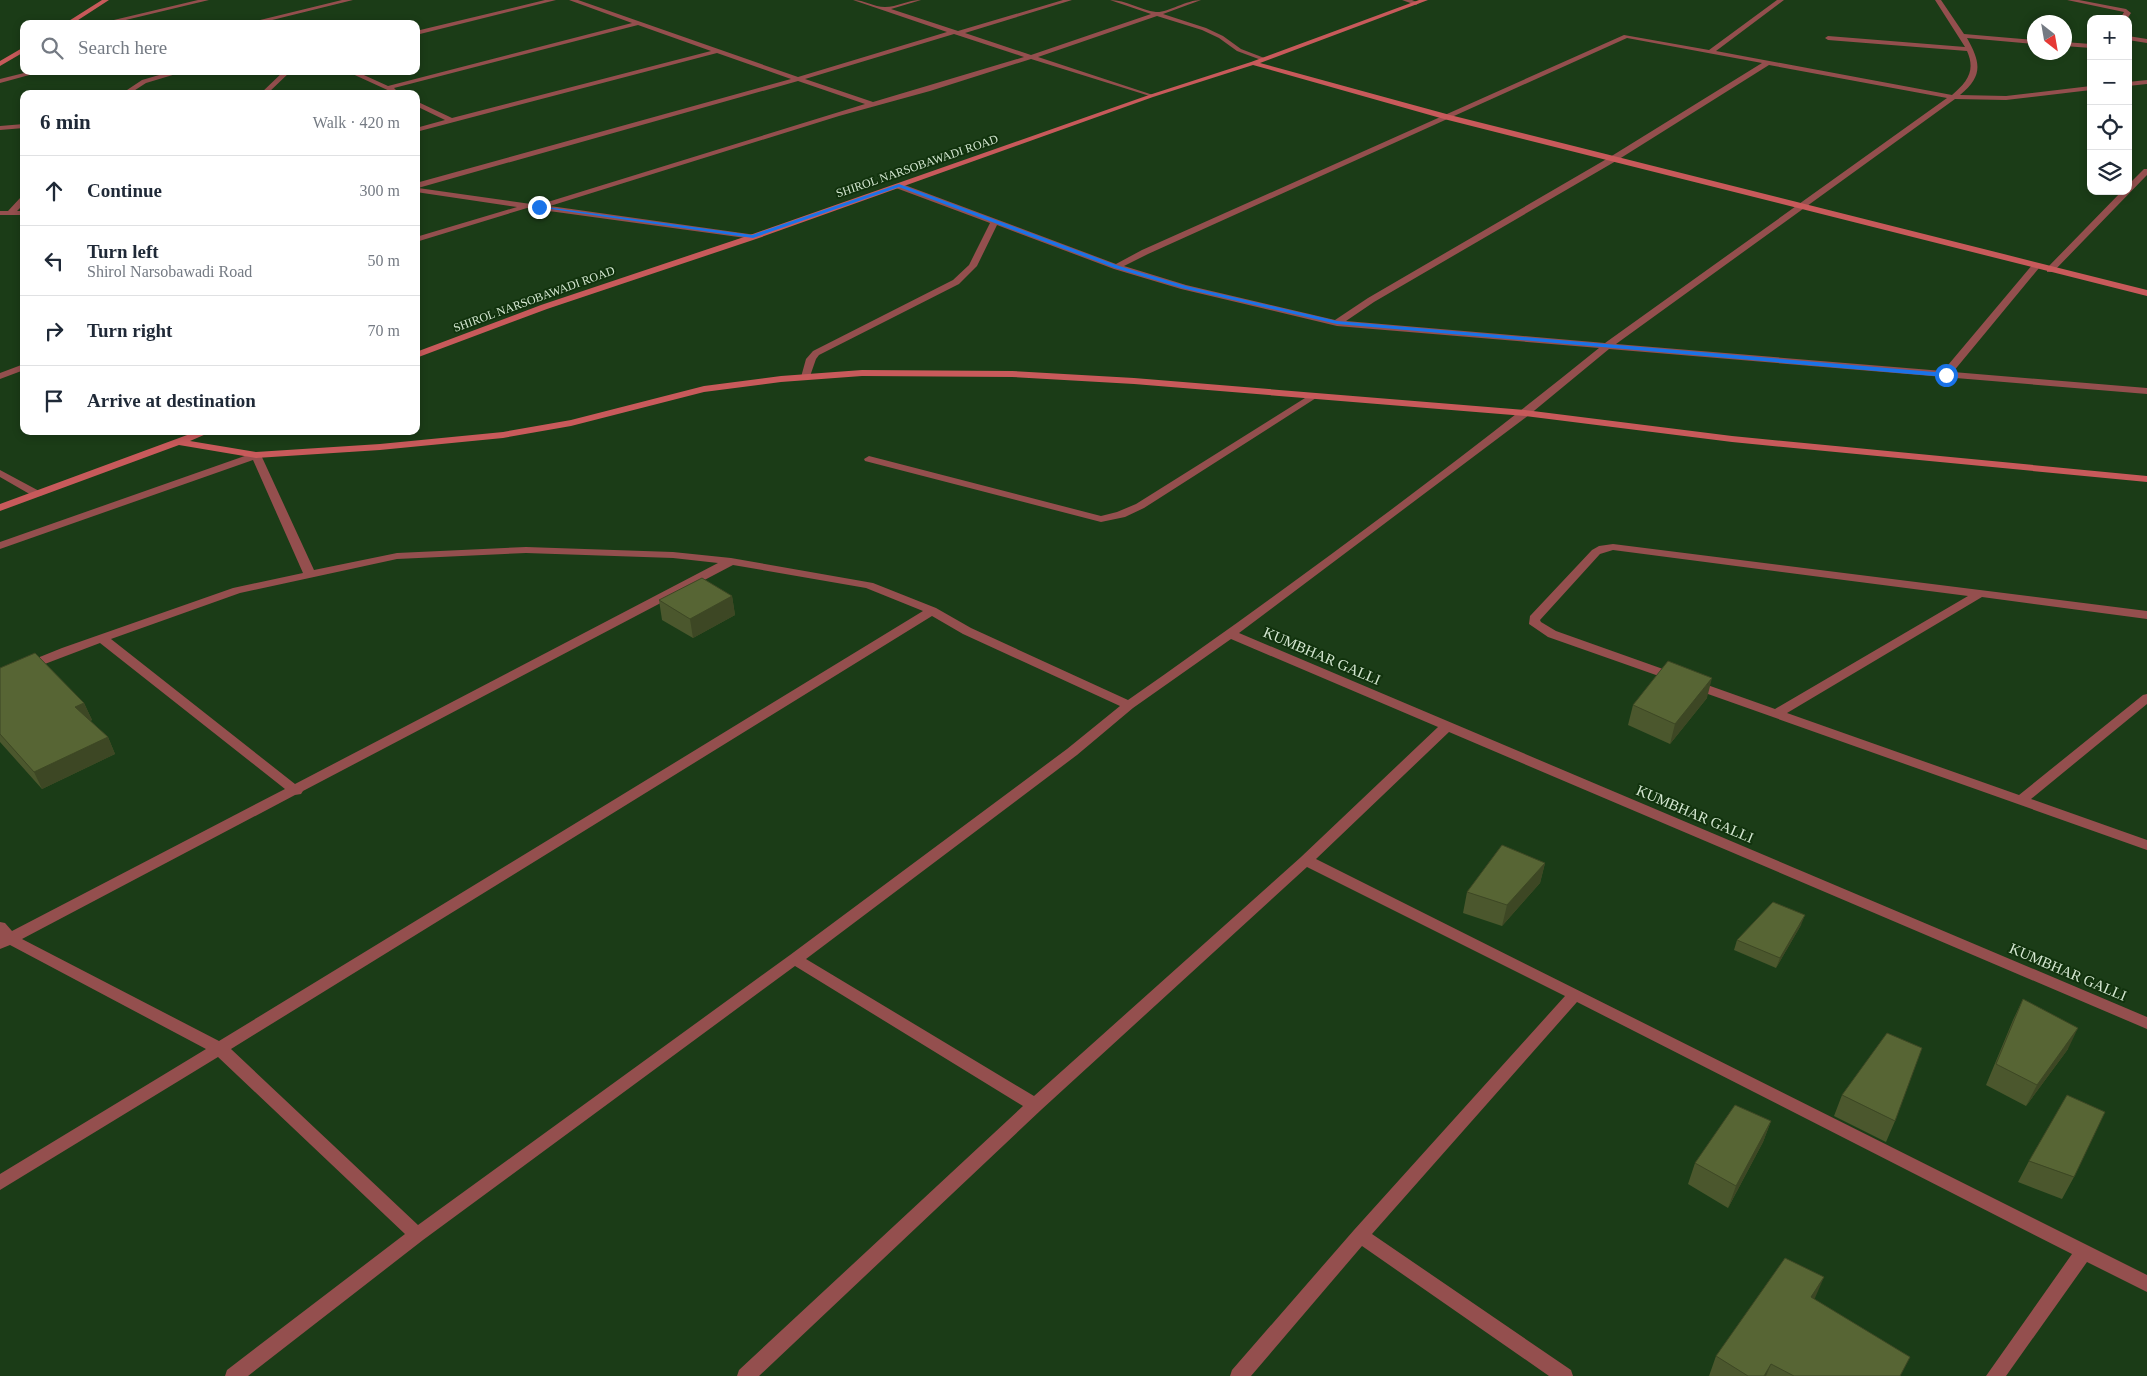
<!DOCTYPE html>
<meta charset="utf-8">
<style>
:root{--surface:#fff;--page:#f2f2f3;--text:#1f2937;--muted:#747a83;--line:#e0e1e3}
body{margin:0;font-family:"Times New Roman",serif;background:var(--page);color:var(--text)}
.controls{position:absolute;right:15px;top:15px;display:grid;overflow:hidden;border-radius:10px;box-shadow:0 2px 8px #0003}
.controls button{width:45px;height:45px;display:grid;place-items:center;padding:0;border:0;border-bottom:1px solid var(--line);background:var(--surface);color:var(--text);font:25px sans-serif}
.compass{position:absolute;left:2027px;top:15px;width:45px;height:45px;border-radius:50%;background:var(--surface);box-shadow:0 2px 8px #0003;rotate:149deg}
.stop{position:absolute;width:15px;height:15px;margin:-11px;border:4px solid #1a73e8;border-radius:50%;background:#fff}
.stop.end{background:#1a73e8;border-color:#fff;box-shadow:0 1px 5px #0008}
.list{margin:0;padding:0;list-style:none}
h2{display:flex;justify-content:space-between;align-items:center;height:65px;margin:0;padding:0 20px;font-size:21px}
h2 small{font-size:16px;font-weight:400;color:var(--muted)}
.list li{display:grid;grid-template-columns:32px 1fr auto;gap:15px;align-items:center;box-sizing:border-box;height:70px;padding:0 20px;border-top:1px solid var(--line)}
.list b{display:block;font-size:19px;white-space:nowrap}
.list p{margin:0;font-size:16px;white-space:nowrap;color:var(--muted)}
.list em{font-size:16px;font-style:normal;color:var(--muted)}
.icon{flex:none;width:28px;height:28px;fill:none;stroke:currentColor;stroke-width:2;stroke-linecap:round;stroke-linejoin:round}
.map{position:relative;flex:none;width:2147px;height:1376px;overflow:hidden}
.search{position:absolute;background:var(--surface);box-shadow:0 2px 8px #0003;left:20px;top:20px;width:400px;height:55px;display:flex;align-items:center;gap:12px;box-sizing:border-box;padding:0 18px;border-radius:10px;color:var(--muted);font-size:19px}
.panel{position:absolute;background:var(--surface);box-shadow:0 2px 8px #0003;left:20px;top:90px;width:400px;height:345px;border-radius:10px}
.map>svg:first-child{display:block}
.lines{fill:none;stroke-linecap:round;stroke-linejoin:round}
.street{fill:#944f4e;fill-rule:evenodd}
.secondary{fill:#c85a5b;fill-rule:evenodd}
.wall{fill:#4b572d}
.shaded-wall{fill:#3d4724}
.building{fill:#576534;stroke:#3d4724}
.route{fill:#1a73e8}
.labels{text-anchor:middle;stroke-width:4;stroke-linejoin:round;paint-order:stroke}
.far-street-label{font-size:12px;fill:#d4e7d1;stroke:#11320d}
.street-label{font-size:15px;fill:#d4e7d1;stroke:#11320d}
</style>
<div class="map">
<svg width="2147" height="1376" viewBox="0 0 2147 1376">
<rect width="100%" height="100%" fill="#1b3c17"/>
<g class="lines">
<path class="street" d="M198 0H209L109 24H97Z
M342 0H353L256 24H244Z
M545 0H556L416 35V31Z
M569 0H578L798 77 947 32 853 0C864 0 874 7 885 7 897 7 908 0 921 0L891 9 958 31 1063 0H1072L965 33 1031 55 1151 14 1110 0C1126 0 1140 10 1156 12 1167 13 1186 0 1201 0L1163 14 1206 28 1223 36 1241 49 1267 59 1264 61 1237 51 1219 38 1202 30 1157 16 1038 57 1153 95V97L1031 59 930 91 839 116 550 206 756 235 757 237 753 239 527 208 416 242V237L517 207 416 192V183L791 79 717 53 416 132V128L445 120 416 106V101L452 118 711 51 638 25 394 88 397 91 394 93 346 71H355L388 86 632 23ZM954 34 1024 57 873 102 805 79ZM798 81 865 104 538 205 418 188Z
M1402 0H1412L1419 3 1416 5Z
M1777 0H1784L1716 51 1952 95C1967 82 1976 71 1967 51L1828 40 1825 38 1828 36 1965 47 1935 0H1941L1964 34 2034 40V44L1967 38C1981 63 1983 76 1960 95L2006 96 2091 86V90L2006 100 1955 99 1616 344 1943 371 2033 264 2036 263 2040 266 2039 268 1953 372 2147 388V394L1609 349 1529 415 1239 633 2147 1017V1029L1449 732 1316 859 2147 1275V1292L2087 1262 2006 1376H1986L2072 1254 1577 1002 1372 1234 1571 1370 1573 1376H1549L1362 1246 1251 1376H1230L1232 1370 1354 1230 1565 996 1307 867 1041 1110 759 1376H737L739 1370 1023 1106 795 966 423 1240 248 1376H225L227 1370 405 1234 218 1057 0 1190V1174L206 1049 10 945 0 949V922L5 923 12 931 285 789 100 643 0 681V673L62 648 233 588 303 573 253 460 0 549V542L256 452 261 455 314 570 397 553 526 547 673 552 731 558 873 583 936 608 971 628 1128 700C1288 588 1447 471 1599 348L1337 326 1181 289 1114 269 997 225 977 266 959 284 819 355 816 359 809 379H803L801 377 806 359 813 351 953 280 969 265 990 223 896 188V184H902L1116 264 1142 250 1624 35 1709 50ZM1627 38 1762 63 1610 157 1368 298 1335 320 1186 285 1124 266 1148 254ZM1769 65 1947 98 1605 343 1346 321 1374 302 1616 161ZM526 553 673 558 718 563 295 784 111 639 240 593 397 559ZM733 565 866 588 923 611 219 1041 22 939 295 795 301 794 303 791ZM932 616 963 634 1120 706 1067 749 790 955 418 1225 231 1049ZM1231 639 1438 727 1301 857 1034 1096 806 959 1077 755 1133 708Z
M2067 0H2079L2126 9 2131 13 2127 19H2120L2124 12Z
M2128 36 2147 39V43L2128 40Z
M2064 42 2091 44V48L2064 46Z
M32 71H44L0 83V79Z
M173 71H186L146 83 129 94H121L142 80Z
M284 71H291L267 94H260Z
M2147 80V84L2128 86V82Z
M24 124V128L0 130V126Z
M2144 169H2147V175L2053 272H2047V268L2122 191H2128V185Z
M21 197H24V204L17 211H24V215H0V211H8Z
M24 364V370L0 379V373Z
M1313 393 1318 396 1316 398 1144 508 1125 517 1101 522 865 461 864 459 869 456 1101 516 1117 512 1136 504Z
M0 470 41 492 42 494 41 496H33L0 477Z
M1613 544 2147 611V619L1982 597 1787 713 2019 795 2143 695 2147 694V704L2031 799 2147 840V850L1691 688 1689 685 1691 682H1699L1775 709 1968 596 1613 550 1600 554 1540 620 1541 622 1556 631 1677 674 1679 677 1677 680 1673 681 1548 637 1529 624 1530 616 1592 550 1599 546Z"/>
<path class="secondary" d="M102 0H109L72 24H64Z
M1419 0H1428L1260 63 1450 115 2147 290V296L1444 119 1253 65 1153 97 756 239 547 309 416 358V352L541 305 750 235 1149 95 1251 62Z
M24 47V52L0 66V61Z
M862 370 1012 371 1134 378 1525 410 1732 436 2147 476V482L1732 442 1525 416 1134 384 1012 377 862 376 781 382 704 392 571 426 503 438 380 450 256 458 179 445 0 511V504L198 431H213L190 441 256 452 380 444 503 432 571 420 704 386 781 376Z"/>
</g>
<path class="wall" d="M732 596 735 615 693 638 662 620 659 600Z
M0 668 84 703 92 720 90 721 108 737 115 754 42 789 0 742Z
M1707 698 1670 744 1628 725 1633 705Z
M1545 863 1540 883 1502 926 1463 913 1467 892Z
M1801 925 1776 968 1734 950 1737 940Z
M2023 999 2068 1049 2026 1106 1986 1085 2013 1020Z
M1842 1095 1895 1121 1886 1142 1834 1116Z
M1771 1121 1763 1142 1728 1208 1688 1184 1695 1163Z
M2029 1161 2074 1177 2062 1199 2018 1182Z
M1814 1299 1901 1376H1709L1716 1356Z"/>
<path class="shaded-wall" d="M732 596 735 615 693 638 690 619Z
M1712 678 1707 698 1670 744 1675 724Z
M84 703 92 720 82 724 75 707Z
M108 737 115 754 42 789 34 772Z
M1545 863 1540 883 1502 926 1507 905Z
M1805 915 1801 925 1776 968 1780 958Z
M2078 1028 2068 1049 2026 1106 2037 1085Z
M1771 1121 1763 1142 1728 1208 1736 1186Z
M1824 1277 1815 1298 1803 1318 1811 1297Z
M1771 1364 1766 1376H1764Z"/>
<path class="building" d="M702 578 732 596 690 619 659 600Z
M35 653 84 703 75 707 108 737 34 772 0 734V668Z
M1668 661 1712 678 1675 724 1633 705Z
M1502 845 1545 863 1507 905 1467 892Z
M1773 902 1805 915 1780 958 1737 940Z
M2023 999 2078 1028 2037 1085 1996 1064Z
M1887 1033 1922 1048 1895 1121 1842 1095Z
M2067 1095 2105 1112 2074 1177 2029 1161Z
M1735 1105 1771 1121 1736 1186 1695 1163Z
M1785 1258 1824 1277 1811 1297 1910 1357 1900 1376H1794L1771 1364 1764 1376H1748L1716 1356Z"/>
<path class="route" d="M899 184 1119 266 1186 286 1337 321 1946 373 1949 375 1946 377 1337 324 1182 288 1115 268 899 187 753 238 537 207 539 206 752 235Z"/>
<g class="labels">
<g class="far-street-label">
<text transform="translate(917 166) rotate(-19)" y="4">SHIROL NARSOBAWADI ROAD</text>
<text transform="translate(534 299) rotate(-20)" y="4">SHIROL NARSOBAWADI ROAD</text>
</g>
<g class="street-label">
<text transform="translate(1322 656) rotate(23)" y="5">KUMBHAR GALLI</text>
<text transform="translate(1695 814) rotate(23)" y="5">KUMBHAR GALLI</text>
<text transform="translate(2068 972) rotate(23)" y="5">KUMBHAR GALLI</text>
</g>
</g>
</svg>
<div class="controls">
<button>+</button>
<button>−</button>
<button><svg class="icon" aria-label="locate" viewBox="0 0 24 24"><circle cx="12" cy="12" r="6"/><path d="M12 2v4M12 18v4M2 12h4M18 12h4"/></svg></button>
<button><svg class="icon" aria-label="layers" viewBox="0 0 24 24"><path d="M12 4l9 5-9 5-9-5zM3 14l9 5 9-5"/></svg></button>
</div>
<svg class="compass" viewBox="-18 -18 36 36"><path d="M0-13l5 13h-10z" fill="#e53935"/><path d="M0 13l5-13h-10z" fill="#747a83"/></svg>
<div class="stop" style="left:1946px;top:375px"></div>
<div class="stop end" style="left:539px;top:207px"></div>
<div class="search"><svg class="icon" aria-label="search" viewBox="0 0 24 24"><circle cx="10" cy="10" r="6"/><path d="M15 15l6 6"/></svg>Search here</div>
<section class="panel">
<h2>6 min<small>Walk · 420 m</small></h2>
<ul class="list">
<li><svg class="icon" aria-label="ahead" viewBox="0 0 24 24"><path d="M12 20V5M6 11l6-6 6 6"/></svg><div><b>Continue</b></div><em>300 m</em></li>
<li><svg class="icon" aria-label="left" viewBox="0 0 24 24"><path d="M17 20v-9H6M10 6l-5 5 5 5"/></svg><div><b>Turn left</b><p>Shirol Narsobawadi Road</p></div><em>50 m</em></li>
<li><svg class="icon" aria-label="right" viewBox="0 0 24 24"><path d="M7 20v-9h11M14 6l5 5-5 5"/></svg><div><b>Turn right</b></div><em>70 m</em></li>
<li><svg class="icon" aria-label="arrive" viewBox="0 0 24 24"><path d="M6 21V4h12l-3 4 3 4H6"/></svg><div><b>Arrive at destination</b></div></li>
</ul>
</section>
</div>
